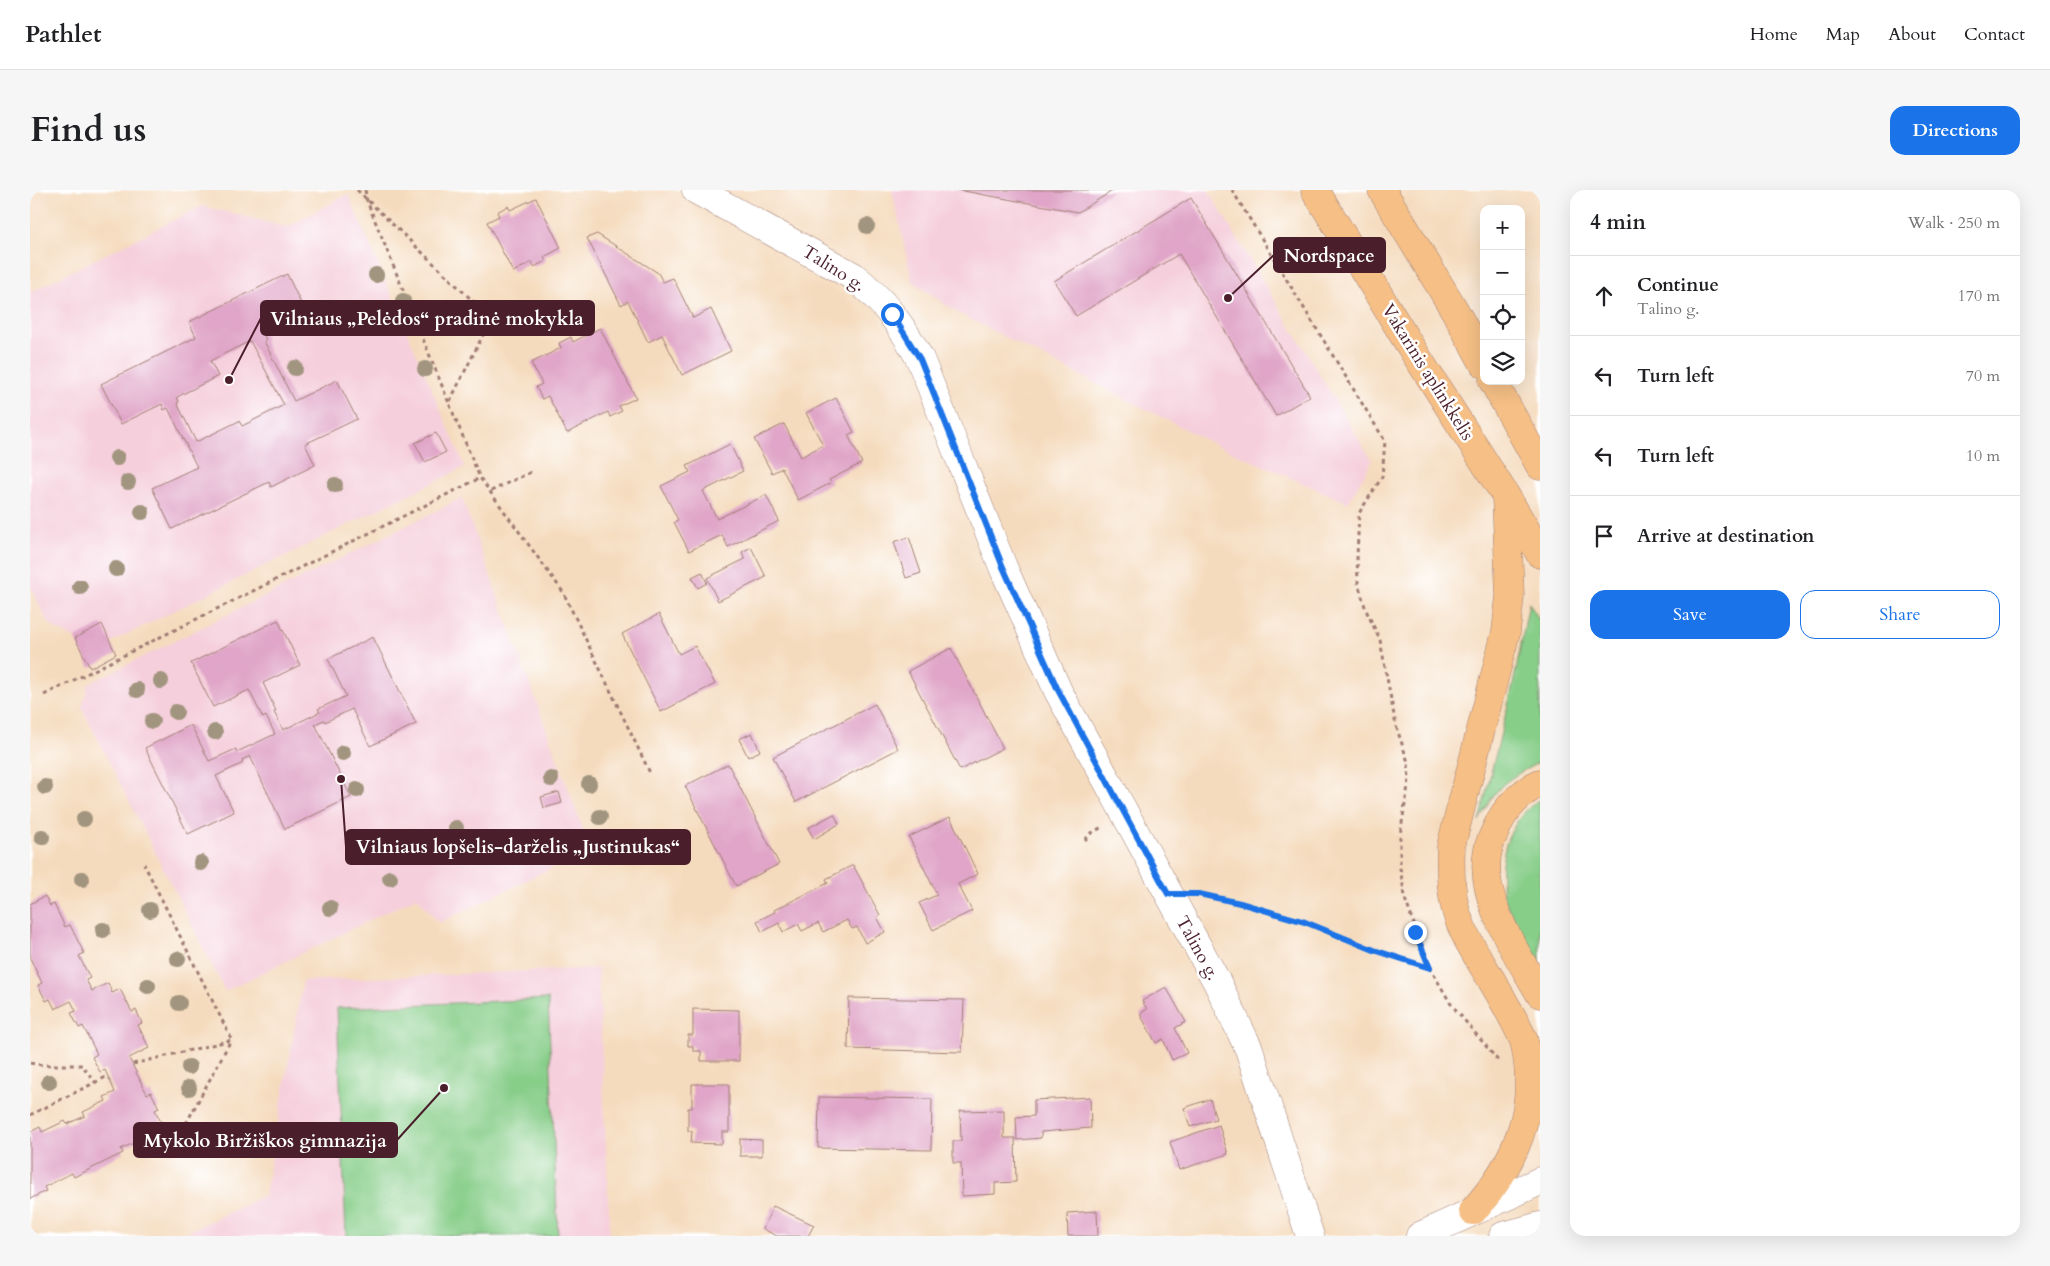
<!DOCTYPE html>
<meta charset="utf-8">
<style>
:root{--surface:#fff;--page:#f6f6f6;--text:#202124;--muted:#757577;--line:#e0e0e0;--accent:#1a73e8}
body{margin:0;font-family:Cardo,serif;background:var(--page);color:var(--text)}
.controls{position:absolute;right:15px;top:15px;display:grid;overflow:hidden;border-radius:10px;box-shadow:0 5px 20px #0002}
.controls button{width:45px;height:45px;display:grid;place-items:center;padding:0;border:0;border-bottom:1px solid var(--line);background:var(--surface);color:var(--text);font:25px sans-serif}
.stop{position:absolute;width:15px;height:15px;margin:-11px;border:4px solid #1a73e8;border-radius:50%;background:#fff}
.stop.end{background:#1a73e8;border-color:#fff;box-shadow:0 1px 5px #0008}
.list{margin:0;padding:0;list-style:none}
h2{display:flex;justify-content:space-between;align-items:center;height:65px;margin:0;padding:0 20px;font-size:21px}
h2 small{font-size:16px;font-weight:400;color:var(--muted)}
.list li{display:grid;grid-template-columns:32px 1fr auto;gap:15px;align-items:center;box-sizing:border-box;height:80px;padding:0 20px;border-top:1px solid var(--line)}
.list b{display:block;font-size:19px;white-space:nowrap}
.list p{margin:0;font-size:16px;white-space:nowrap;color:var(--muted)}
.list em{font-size:16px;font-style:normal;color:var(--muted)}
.actions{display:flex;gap:10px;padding:15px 20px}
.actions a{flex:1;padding:11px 0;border:1px solid var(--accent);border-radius:15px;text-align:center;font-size:18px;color:var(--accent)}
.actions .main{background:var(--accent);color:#fff}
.icon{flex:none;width:28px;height:28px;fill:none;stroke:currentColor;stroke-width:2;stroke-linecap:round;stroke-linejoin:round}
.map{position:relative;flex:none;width:1510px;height:1046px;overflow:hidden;border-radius:15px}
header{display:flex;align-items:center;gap:30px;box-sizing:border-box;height:70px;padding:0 25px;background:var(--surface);border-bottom:1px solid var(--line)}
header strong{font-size:24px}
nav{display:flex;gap:28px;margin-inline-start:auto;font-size:18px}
.intro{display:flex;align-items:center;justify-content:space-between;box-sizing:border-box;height:120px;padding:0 30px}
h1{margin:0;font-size:35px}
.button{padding:12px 22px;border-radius:15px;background:var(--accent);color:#fff;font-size:18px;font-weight:700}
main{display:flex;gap:30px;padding:0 30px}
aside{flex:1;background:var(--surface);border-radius:15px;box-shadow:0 5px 20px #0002}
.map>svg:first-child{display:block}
.built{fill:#f5cfdb}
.green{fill:#87ce89;stroke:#68765a}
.building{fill:#e0a5c8;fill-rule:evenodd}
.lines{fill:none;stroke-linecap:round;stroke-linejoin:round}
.minor-casing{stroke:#a07d74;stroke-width:29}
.highway-casing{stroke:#a07d74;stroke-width:29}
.path{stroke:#a07d74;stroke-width:3;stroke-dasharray:4 4;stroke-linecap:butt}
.minor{stroke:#fff;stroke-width:28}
.highway{stroke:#f5bf86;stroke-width:28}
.tree{fill:#a2957f}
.route{stroke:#1a73e8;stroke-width:6}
.labels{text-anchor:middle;stroke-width:5;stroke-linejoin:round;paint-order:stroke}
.street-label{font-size:18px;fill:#4a1f2b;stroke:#fff}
.leader{fill:none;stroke:#4a1f2b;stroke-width:2}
.callout-dot{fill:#4a1f2b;stroke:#fff;stroke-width:2}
.callout{fill:#4a1f2b;stroke:#4a1f2b;stroke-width:2}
.callout-label{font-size:19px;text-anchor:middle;font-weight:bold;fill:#fff}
</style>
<header>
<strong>Pathlet</strong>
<nav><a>Home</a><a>Map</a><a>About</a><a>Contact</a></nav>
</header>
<div class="intro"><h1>Find us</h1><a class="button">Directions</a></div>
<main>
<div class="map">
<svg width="1510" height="1046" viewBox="0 0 1510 1046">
<rect width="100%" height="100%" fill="#fff"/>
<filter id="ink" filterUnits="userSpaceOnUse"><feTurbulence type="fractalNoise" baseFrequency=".02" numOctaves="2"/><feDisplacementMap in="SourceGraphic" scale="10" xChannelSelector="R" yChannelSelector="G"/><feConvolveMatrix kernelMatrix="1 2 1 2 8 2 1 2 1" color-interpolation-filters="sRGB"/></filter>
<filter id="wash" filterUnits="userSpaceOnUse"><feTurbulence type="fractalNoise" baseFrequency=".0096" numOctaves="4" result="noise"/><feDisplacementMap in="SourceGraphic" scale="20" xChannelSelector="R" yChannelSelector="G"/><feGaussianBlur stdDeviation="1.12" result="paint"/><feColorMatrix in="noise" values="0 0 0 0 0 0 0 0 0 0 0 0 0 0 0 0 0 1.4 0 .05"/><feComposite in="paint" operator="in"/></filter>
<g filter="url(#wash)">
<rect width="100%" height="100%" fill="#f5dbbe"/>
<path class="built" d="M862 0H1178L1342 271 1318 313 1186 255 926 122 882 91Z
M318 4 435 277 81 452 86 464 60 478 45 448 25 439 17 430 0 396V102L172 16 257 37Z
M432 308 560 659 409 733 387 707 195 801 52 518 58 494Z
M568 778 580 1046H149L235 1005 273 791Z"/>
<path class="green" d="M1499 413 1510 431V572C1475 590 1467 595 1449 631L1483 495Z
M1510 609V772C1498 752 1483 731 1474 708 1472 704 1472 698 1472 693 1469 660 1482 628 1510 609Z
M518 809 528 1046H316L307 818Z"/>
<g id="blocks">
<path class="building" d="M928 0H1084L1048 22Z
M506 8 531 58 514 67 516 71 504 77 502 72 483 82 457 32 469 26 467 22 478 16 480 20Z
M1161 8 1280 206 1246 226 1149 64 1046 126 1024 91Z
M567 44 628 83 633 92 643 88 663 128 681 119 701 161 652 185 632 145 618 152 598 111 591 115 557 48Z
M257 84 276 124 234 145 236 150 234 151 264 211 307 190 327 229 275 254 285 275 241 297 239 292 142 339 122 298 167 277 138 218 134 220 132 214 91 234 71 194 166 147 159 132ZM220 151 254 215 212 236 209 231 166 252 147 213 149 212 147 207 188 186 180 171Z
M570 138 606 208 589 216 592 221 580 227 578 222 537 243 518 206 512 209 506 197 512 194 501 173 531 158 529 153 541 147 543 152Z
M806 208 824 242 818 245 832 273 799 290 801 293 768 310 752 278 742 283 724 249 754 234 771 267 793 255 776 223Z
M406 243 416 262 395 272 385 253Z
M700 254 713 281 673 301 687 329 736 305 749 331 698 357 692 345 659 361 644 332 648 330 631 296 660 282 657 276Z
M879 347 891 383 876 388 864 352Z
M721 357 736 387 688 411 677 388 715 369 712 362Z
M672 382 677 393 668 398 662 387Z
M629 424 649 464 665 456 685 494 631 522 592 444Z
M248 430 270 475 233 493 246 521 244 522 253 540 290 522 288 519 316 506 298 469 343 447 386 534 340 556 322 519 295 532 294 530 285 534 321 607 255 639 220 566 212 570 213 573 186 586 204 622 158 644 115 558 161 535 179 571 206 559 207 562 245 544 236 526 233 528 219 500 183 517 161 473Z
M72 434 86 464 60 478 45 448Z
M921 458 973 558 930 580 878 481Z
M845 514 868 559 766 612 743 567Z
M722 543 730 561 718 567 709 549Z
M698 574 749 674 706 696 655 596Z
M529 602 532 613 514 618 511 607Z
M804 624 809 634 784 649 778 638Z
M920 627 948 684 928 694 942 721 903 740 889 713 907 705 879 647Z
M823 675 850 725 847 727 855 742 835 753 827 737 822 739 817 730 793 742 788 733 772 741 768 734 753 742 749 733 732 742 727 731 745 722 744 720 798 693 796 689Z
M15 706 20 716 24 714 35 737 40 735 54 763 49 766 60 788 56 790 62 801 78 793 82 803 90 799 102 822 106 820 112 833 108 835 119 858 99 868 117 904 121 902 129 918 125 920 134 938 91 959 93 963 44 987 42 983 14 997 16 1001 0 1009V942L10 937 12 942 35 931 37 934 55 926 53 922 76 911 74 907 85 902 75 880 70 882 62 867 67 864 53 836 49 838 41 823 46 821 41 811 25 819 20 809 16 811 8 795 12 793 0 768V714Z
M1136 797 1156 832 1145 838 1157 863 1142 870 1133 849 1126 853 1110 824 1117 819 1112 811Z
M819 808 934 810 932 862 818 859Z
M663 819 709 820V871H671V861H663V856H658V845H663Z
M662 894H699V942H692V954L661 953 662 941H658V918H662Z
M789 907 902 909 901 960 788 958Z
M1060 907 1061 938 1011 942V948L987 950 986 927 1004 926V910Z
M1180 909 1186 929 1160 937 1154 918Z
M974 920V948H985L986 992 965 993V1004L932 1006 931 973H923V951H931L930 921Z
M1189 935 1198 964 1149 980 1140 952Z
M710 949 732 950V966H710Z
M743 1016 784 1035 778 1046H747L733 1039Z
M1067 1021 1068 1046H1038L1037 1023Z"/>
</g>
</g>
<g filter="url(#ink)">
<use href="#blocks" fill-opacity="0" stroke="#a07d74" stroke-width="1"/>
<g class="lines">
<defs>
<path id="minor" d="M666 0 823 86C854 111 871 134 890 169L973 377 1028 501 1187 792 1219 859 1280 1046
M1390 1046 1510 991
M1473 1046 1510 1036"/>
<path id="highway" d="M1285 0 1377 151 1476 306 1510 364
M1352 0 1425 121 1454 174
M1463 191 1510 276
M1510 593C1493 600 1475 619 1468 635 1465 642 1461 649 1459 656 1445 705 1487 763 1510 804
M1443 1021C1486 973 1510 918 1494 851 1485 830 1473 810 1462 791 1448 767 1431 743 1425 717 1420 696 1420 677 1421 656L1476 442 1480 406 1476 306"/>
</defs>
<use href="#minor" class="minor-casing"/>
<use href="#highway" class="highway-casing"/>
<path class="path" d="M327 0 447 115
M335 0 337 11 419 213
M1202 0 1355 251 1352 287 1329 323 1327 367 1328 393 1336 420 1350 450 1366 536 1378 572 1379 590 1370 645V678L1376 712 1400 778 1421 814 1470 873
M454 143 419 213 450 288 533 402 620 583
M461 301 503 281
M14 505 450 288
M1055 650 1060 644 1072 637
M1169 704 1210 713 1275 732 1344 760 1400 778
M0 873 12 875H52L65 892
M103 874 202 850 114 674
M0 925 78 886
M137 969 201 850"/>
<use href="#minor" class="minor"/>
<use href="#highway" class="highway"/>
</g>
<g class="tree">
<circle cx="837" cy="36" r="8"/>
<circle cx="346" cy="85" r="8"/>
<circle cx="373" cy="111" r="8"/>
<circle cx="265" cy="178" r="8"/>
<circle cx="395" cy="179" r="8"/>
<circle cx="87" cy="268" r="8"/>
<circle cx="98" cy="292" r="8"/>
<circle cx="305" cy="295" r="8"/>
<circle cx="112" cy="322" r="8"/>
<circle cx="86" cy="379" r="8"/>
<circle cx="50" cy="397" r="8"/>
<circle cx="131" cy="491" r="8"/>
<circle cx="107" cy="500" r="8"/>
<circle cx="146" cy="522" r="8"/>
<circle cx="122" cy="531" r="8"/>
<circle cx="185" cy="542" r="8"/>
<circle cx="313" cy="563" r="8"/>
<circle cx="521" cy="589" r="8"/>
<circle cx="559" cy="594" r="8"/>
<circle cx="15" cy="597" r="8"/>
<circle cx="327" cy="600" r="8"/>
<circle cx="570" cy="627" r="8"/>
<circle cx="54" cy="629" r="8"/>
<circle cx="426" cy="638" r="8"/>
<circle cx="12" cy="647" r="8"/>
<circle cx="171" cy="673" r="8"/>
<circle cx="360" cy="688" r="8"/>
<circle cx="52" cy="689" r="8"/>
<circle cx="300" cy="718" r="8"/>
<circle cx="120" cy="720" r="8"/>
<circle cx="73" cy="740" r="8"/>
<circle cx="148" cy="769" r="8"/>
<circle cx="118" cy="796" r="8"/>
<circle cx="149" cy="813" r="8"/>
<circle cx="159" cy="877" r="8"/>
<circle cx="19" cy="892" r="8"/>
<circle cx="159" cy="898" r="8"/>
</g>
</g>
<g class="lines" filter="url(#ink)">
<path class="route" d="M862 124 890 169 973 377 1028 500 1138 704H1169L1210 713 1275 732 1344 760 1400 778 1385 742"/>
</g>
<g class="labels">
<g class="street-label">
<text transform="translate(804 78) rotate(32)" y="6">Talino g.</text>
<text transform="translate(1398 182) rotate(58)" y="6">Vakarinis aplinkkelis</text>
<text transform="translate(1168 758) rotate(61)" y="6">Talino g.</text>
</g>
</g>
<path class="leader" d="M1198 108L1244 65M199 190L231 128M311 589L316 657M414 898L367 950"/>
<g class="callout-dot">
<circle cx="1198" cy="108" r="5"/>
<circle cx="199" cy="190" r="5"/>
<circle cx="311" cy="589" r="5"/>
<circle cx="414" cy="898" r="5"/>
</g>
<g class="callout">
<rect x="1244" y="48" width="111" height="34" rx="5"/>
<rect x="231" y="111" width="333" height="34" rx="5"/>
<rect x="316" y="640" width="344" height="34" rx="5"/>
<rect x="104" y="933" width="263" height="34" rx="5"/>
</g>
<g class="callout-label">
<text x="1299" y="72">Nordspace</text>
<text x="397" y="135">Vilniaus „Pelėdos“ pradinė mokykla</text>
<text x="488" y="663">Vilniaus lopšelis-darželis „Justinukas“</text>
<text x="235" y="957">Mykolo Biržiškos gimnazija</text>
</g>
</svg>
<div class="controls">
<button>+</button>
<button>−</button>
<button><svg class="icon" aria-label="locate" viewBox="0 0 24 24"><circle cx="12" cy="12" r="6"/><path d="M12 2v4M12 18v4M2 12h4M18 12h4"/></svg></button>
<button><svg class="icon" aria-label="layers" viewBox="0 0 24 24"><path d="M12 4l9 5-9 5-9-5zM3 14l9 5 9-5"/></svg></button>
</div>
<div class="stop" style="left:862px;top:124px"></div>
<div class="stop end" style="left:1385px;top:742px"></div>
</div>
<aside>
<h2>4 min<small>Walk · 250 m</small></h2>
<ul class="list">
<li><svg class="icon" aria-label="ahead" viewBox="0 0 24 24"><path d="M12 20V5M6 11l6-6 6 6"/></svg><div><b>Continue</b><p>Talino g.</p></div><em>170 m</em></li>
<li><svg class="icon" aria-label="left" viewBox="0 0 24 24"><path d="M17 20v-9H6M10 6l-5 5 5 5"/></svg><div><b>Turn left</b></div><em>70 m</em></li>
<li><svg class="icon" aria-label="left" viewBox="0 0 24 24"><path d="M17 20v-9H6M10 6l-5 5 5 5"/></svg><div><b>Turn left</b></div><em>10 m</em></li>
<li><svg class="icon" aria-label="arrive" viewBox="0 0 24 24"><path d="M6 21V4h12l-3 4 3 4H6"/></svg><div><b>Arrive at destination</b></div></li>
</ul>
<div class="actions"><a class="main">Save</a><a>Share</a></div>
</aside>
</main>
